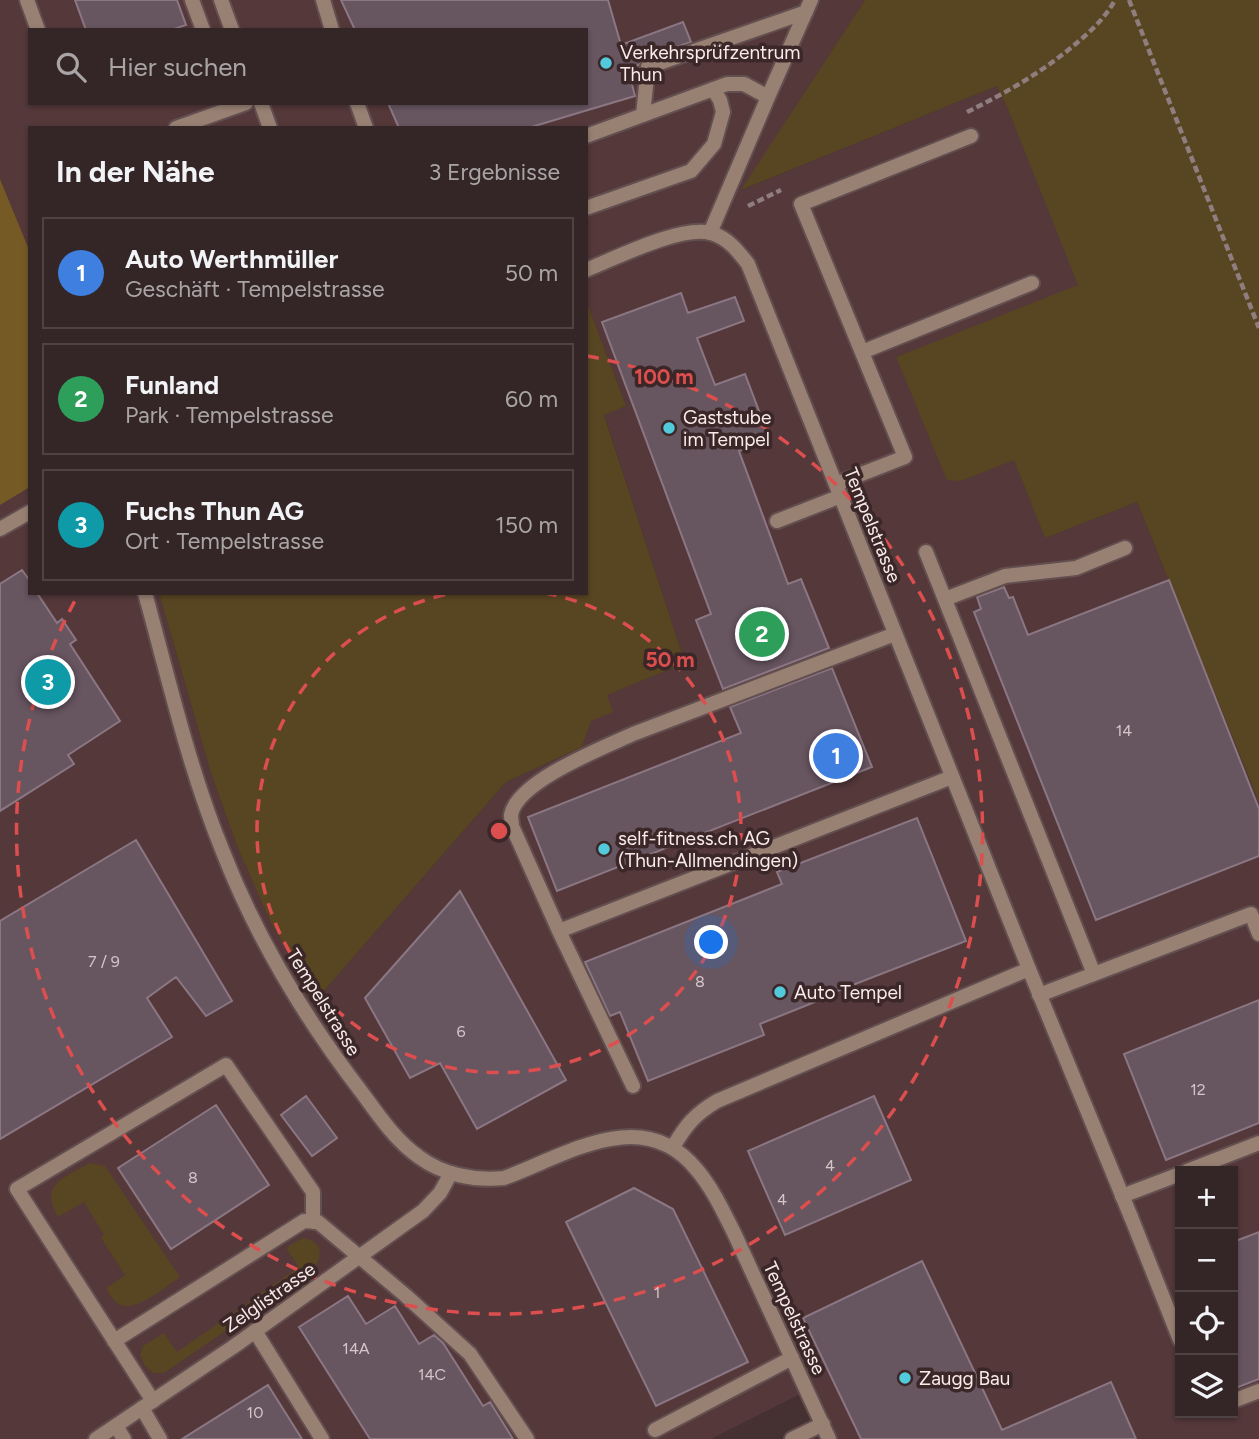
<!DOCTYPE html>
<html lang="de">
<meta charset="utf-8">
<style>
:root{--surface:#342526;--page:#3f3132;--text:#f1f3f6;--muted:#a9a5a7;--line:#4e4243;--accent:#53cadc}
body{margin:0;font-family:Figtree,sans-serif;background:var(--page);color:var(--text)}
.controls{position:absolute;right:21px;bottom:21px;display:grid;overflow:hidden;border-radius:0px;box-shadow:0 2px 5px #0004}
.controls button{width:63px;height:63px;display:grid;place-items:center;padding:0;border:0;border-bottom:2px solid var(--line);background:var(--surface);color:var(--text);font:35px sans-serif}
.you{position:absolute;left:712px;top:943px;width:24px;height:24px;margin:-18px;border:5px solid #fff;border-radius:50%;background:#1a73e8;box-shadow:0 0 0 10px #1a73e833}
.badge{display:grid;place-items:center;width:46px;height:46px;border-radius:50%;background:var(--accent);color:#fff;font-size:23px;font-weight:700}
.pin{position:absolute;translate:-50% -50%;border:4px solid #fff;box-shadow:0 2px 7px #0006}
.list{margin:0;padding:0;list-style:none}
h2{display:flex;justify-content:space-between;align-items:center;height:91px;margin:0;padding:0 28px;font-size:30px}
h2 small{font-size:23px;font-weight:400;color:var(--muted)}
.list li{display:grid;grid-template-columns:46px 1fr auto;gap:21px;align-items:center;box-sizing:border-box;height:112px;margin:0 14px 14px;padding:0 14px;border:2px solid var(--line);border-radius:0px}
.list b{display:block;font-size:26px;white-space:nowrap}
.list p{margin:0;font-size:23px;white-space:nowrap;color:var(--muted)}
.list em{font-size:23px;font-style:normal;color:var(--muted)}
.icon{flex:none;width:38px;height:38px;fill:none;stroke:currentColor;stroke-width:2;stroke-linecap:round;stroke-linejoin:round}
.map{position:relative;flex:none;width:1259px;height:1439px;overflow:hidden}
.search{position:absolute;background:var(--surface);box-shadow:0 2px 5px #0004;left:28px;top:28px;width:560px;height:77px;display:flex;align-items:center;gap:18px;box-sizing:border-box;padding:0 24px;border-radius:0px;color:var(--muted);font-size:26px}
.panel{position:absolute;background:var(--surface);box-shadow:0 2px 5px #0004;left:28px;top:126px;width:560px;height:469px;border-radius:0px}
.map>svg:first-child{display:block}
.built{fill:#54383a;fill-rule:evenodd}
.green{fill:#584522}
.forest{fill:#765a25}
.building{fill:#675560;stroke:#8b7783;stroke-width:2}
.lines{fill:none;stroke-linecap:round;stroke-linejoin:round}
.service-casing{stroke:#634f50;stroke-width:18}
.minor-casing{stroke:#634f50;stroke-width:18}
.tertiary-casing{stroke:#634f50;stroke-width:18}
.path{stroke:#907d7e;stroke-width:4.5;stroke-dasharray:7 3.5;stroke-linecap:butt}
.service{stroke:#988073;stroke-width:14}
.minor{stroke:#988073;stroke-width:14}
.tertiary{stroke:#988073;stroke-width:14}
.ring{fill:none;stroke:#dd4f4f;stroke-width:3.5;stroke-dasharray:12 9}
.poi-dot{fill:#53cadc;stroke:#3b2728;stroke-width:2.5}
.labels{text-anchor:middle;stroke-width:7;stroke-linejoin:round;paint-order:stroke}
.number-label{font-size:16px;fill:#d4c6c8}
.poi-label{font-size:19px;fill:#f9ebeb;stroke:#3b2728;text-anchor:start}
.street-label{font-size:19px;fill:#f9ebeb;stroke:#3b2728}
.centre{fill:#dd4f4f;stroke:#3b2728;stroke-width:3.5}
.ring-label{font-size:21px;text-anchor:middle;font-weight:bold;fill:#dd4f4f;stroke:#3b2728;stroke-width:7;stroke-linejoin:round;paint-order:stroke}
</style>
<div class="map">
<svg width="1259" height="1439" viewBox="0 0 1259 1439">
<rect width="100%" height="100%" fill="#463132"/>
<path class="built" d="M0 0H865L742 190 997 86 1007 107 1079 285 897 357 961 481 1014 459 1045 538 1137 502 1259 802V1439H829L806 1391 711 1439H0V505L30 487V593H159L210 770 237 846 270 921 316 1000 506 782 582 747 591 721 606 695 685 663 604 414 626 406 586 300V128H30V252L0 179ZM30 30H586V103H30ZM1180 1171H1233V1413H1180Z"/>
<path class="green" d="M865 0H1259V802L1137 502 1045 538 1014 460 961 481 947 480 896 357 1078 285 1007 107 997 86 741 190Z
M586 300 626 406 604 415 685 663 607 695 613 712 591 721 582 747 506 782 316 1000 270 921 237 846 210 770 159 593H586Z
M89 1163 105 1166 180 1277C166 1286 132 1317 116 1302 112 1299 109 1292 106 1288L125 1275 101 1238 104 1235 84 1202 58 1217C39 1183 64 1179 89 1163Z
M302 1238C325 1241 322 1256 313 1271L164 1373H153L144 1364 140 1354 143 1346 164 1333 177 1352 299 1267 286 1248Z"/>
<path class="forest" d="M0 179 30 252V487L0 505Z"/>
<path class="building" d="M75 0H177L186 25 171 30H86Z
M341 0H608L621 45 683 22 691 42 645 58 639 65 628 69 635 96 588 110 528 128H399L388 103H586V30H355Z
M681 293 688 313 735 297 744 321 697 338 715 385 745 374 770 440 739 451 788 584 801 579 829 648 723 689 696 620 711 614 602 322Z
M22 570 30 581V593H37L57 623 62 619 76 640 70 644 120 721 68 755 74 764 0 811V584Z
M1169 580 1259 809V856L1096 920 974 612 981 609 977 597 1004 587 1009 598 1013 597 1028 635Z
M832 668 872 767 557 891 528 817 741 733 730 707Z
M917 818 966 941 814 1000 815 1002 760 1024 764 1035 648 1081 620 1012 610 1016 585 962 782 884 777 872Z
M136 840 232 1001 206 1016 176 977 147 998 172 1037 0 1139V921Z
M460 891 566 1080 477 1129 440 1063 410 1078 365 998Z
M1259 1000V1123L1166 1160 1124 1054Z
M306 1096 337 1138 312 1156 281 1115Z
M874 1096 911 1180 785 1235 748 1151Z
M216 1105 269 1185 171 1249 118 1168Z
M634 1188 673 1209 748 1362 656 1406 566 1222Z
M1259 1232V1379L1233 1389V1242Z
M922 1261 1002 1430 1111 1382 1136 1439H861L803 1318Z
M348 1296 366 1324 395 1306 419 1344 434 1335 443 1343 483 1406 490 1402 513 1439H370L299 1327Z
M268 1385 302 1439H182Z"/>
<g class="lines">
<defs>
<path id="service" d="M27 0 38 30
M192 0 203 30
M323 0 332 30
M357 103 366 128
M643 115 648 67 806 12
M176 128 246 103
M586 136 727 84H744L768 97
M586 208 691 171 714 144 723 112 720 100 713 89
M710 233 768 97 811 0
M862 352 1032 283
M836 484 905 457 801 204 971 136
M777 521 841 496
M926 552 1094 974
M945 599 1005 576 1076 568 1125 548
M559 931 952 777
M1039 995 1251 914 1259 934
M633 1086 559 931 512 826C512 822 511 818 511 815 517 781 605 747 633 734L895 634
M1187 1171 1259 1143
M1122 1196 1180 1174
M1131 1217 1180 1340
M255 1331 322 1439
M114 1341 304 1221 318 1222 405 1295 470 1354 527 1439
M153 1401 17 1189 226 1065 313 1192V1222
M1233 1401 1259 1391
M142 1408 160 1439
M116 1426 124 1439
M655 1430 792 1358
M792 1439 823 1424"/>
<path id="minor" d="M221 0 232 30
M261 103 270 128
M586 270C616 258 681 225 711 233 728 238 738 251 748 264L1029 969 1131 1217
M673 1147C686 1125 695 1114 717 1101L1029 969
M96 1439 233 1347 423 1211 440 1193 451 1173"/>
<path id="tertiary" d="M0 529 30 512
M145 593C169 680 189 769 223 852 257 939 306 1020 363 1094 379 1116 396 1141 419 1157 443 1175 475 1181 504 1178 567 1155 643 1103 697 1170 713 1189 724 1213 735 1235L829 1439"/>
</defs>
<use href="#service" class="service-casing"/>
<use href="#minor" class="minor-casing"/>
<use href="#tertiary" class="tertiary-casing"/>
<path class="path" d="M1129 0 1259 328
M967 112C1010 91 1051 67 1087 34 1098 24 1108 13 1115 0
M748 206 781 190"/>
<use href="#service" class="service"/>
<use href="#minor" class="minor"/>
<use href="#tertiary" class="tertiary"/>
</g>
<g class="ring">
<path d="M545 593A242 242 0 1 1 453 593"/>
<path d="M587 356A483 483 0 1 1 77 597"/>
</g>
<g class="poi-dot">
<circle cx="606" cy="63" r="7"/>
<circle cx="669" cy="428" r="7"/>
<circle cx="604" cy="849" r="7"/>
<circle cx="780" cy="992" r="7"/>
<circle cx="905" cy="1378" r="7"/>
</g>
<g class="labels">
<g class="number-label">
<text x="1124" y="736">14</text>
<text x="104" y="967">7 / 9</text>
<text x="700" y="987">8</text>
<text x="461" y="1037">6</text>
<text x="1198" y="1095">12</text>
<text x="830" y="1171">4</text>
<text x="193" y="1183">8</text>
<text x="782" y="1205">4</text>
<text x="657" y="1298">1</text>
<text x="356" y="1354">14A</text>
<text x="432" y="1380">14C</text>
<text x="255" y="1418">10</text>
</g>
<g class="poi-label">
<text x="620" y="59">Verkehrsprüfzentrum<tspan x="620" dy="22">Thun</tspan></text>
<text x="683" y="424">Gaststube<tspan x="683" dy="22">im Tempel</tspan></text>
<text x="618" y="845">self-fitness.ch AG<tspan x="618" dy="22">(Thun-Allmendingen)</tspan></text>
<text x="794" y="999">Auto Tempel</text>
<text x="919" y="1385">Zaugg Bau</text>
</g>
<g class="street-label">
<text transform="translate(873 525) rotate(68)" y="7">Tempelstrasse</text>
<text transform="translate(324 1002) rotate(58)" y="7">Tempelstrasse</text>
<text transform="translate(269 1297) rotate(-35)" y="7">Zelglistrasse</text>
<text transform="translate(795 1318) rotate(65)" y="7">Tempelstrasse</text>
</g>
</g>
<circle cx="499" cy="831" r="10" class="centre"/>
<g class="ring-label">
<text x="664" y="384">100 m</text>
<text x="670" y="667">50 m</text>
</g>
</svg>
<div class="controls">
<button>+</button>
<button>−</button>
<button><svg class="icon" aria-label="locate" viewBox="0 0 24 24"><circle cx="12" cy="12" r="6"/><path d="M12 2v4M12 18v4M2 12h4M18 12h4"/></svg></button>
<button><svg class="icon" aria-label="layers" viewBox="0 0 24 24"><path d="M12 4l9 5-9 5-9-5zM3 14l9 5 9-5"/></svg></button>
</div>
<div class="you"></div>
<div class="pin badge" style="left:836px;top:756px;background:#3f7fe0">1</div>
<div class="pin badge" style="left:762px;top:634px;background:#2e9e5b">2</div>
<div class="pin badge" style="left:48px;top:682px;background:#0f9aa8">3</div>
<div class="search"><svg class="icon" aria-label="search" viewBox="0 0 24 24"><circle cx="10" cy="10" r="6"/><path d="M15 15l6 6"/></svg>Hier suchen</div>
<section class="panel">
<h2>In der Nähe<small>3 Ergebnisse</small></h2>
<ul class="list">
<li><span class="badge" style="background:#3f7fe0">1</span><div><b>Auto Werthmüller</b><p>Geschäft · Tempelstrasse</p></div><em>50 m</em></li>
<li><span class="badge" style="background:#2e9e5b">2</span><div><b>Funland</b><p>Park · Tempelstrasse</p></div><em>60 m</em></li>
<li><span class="badge" style="background:#0f9aa8">3</span><div><b>Fuchs Thun AG</b><p>Ort · Tempelstrasse</p></div><em>150 m</em></li>
</ul>
</section>
</div>
